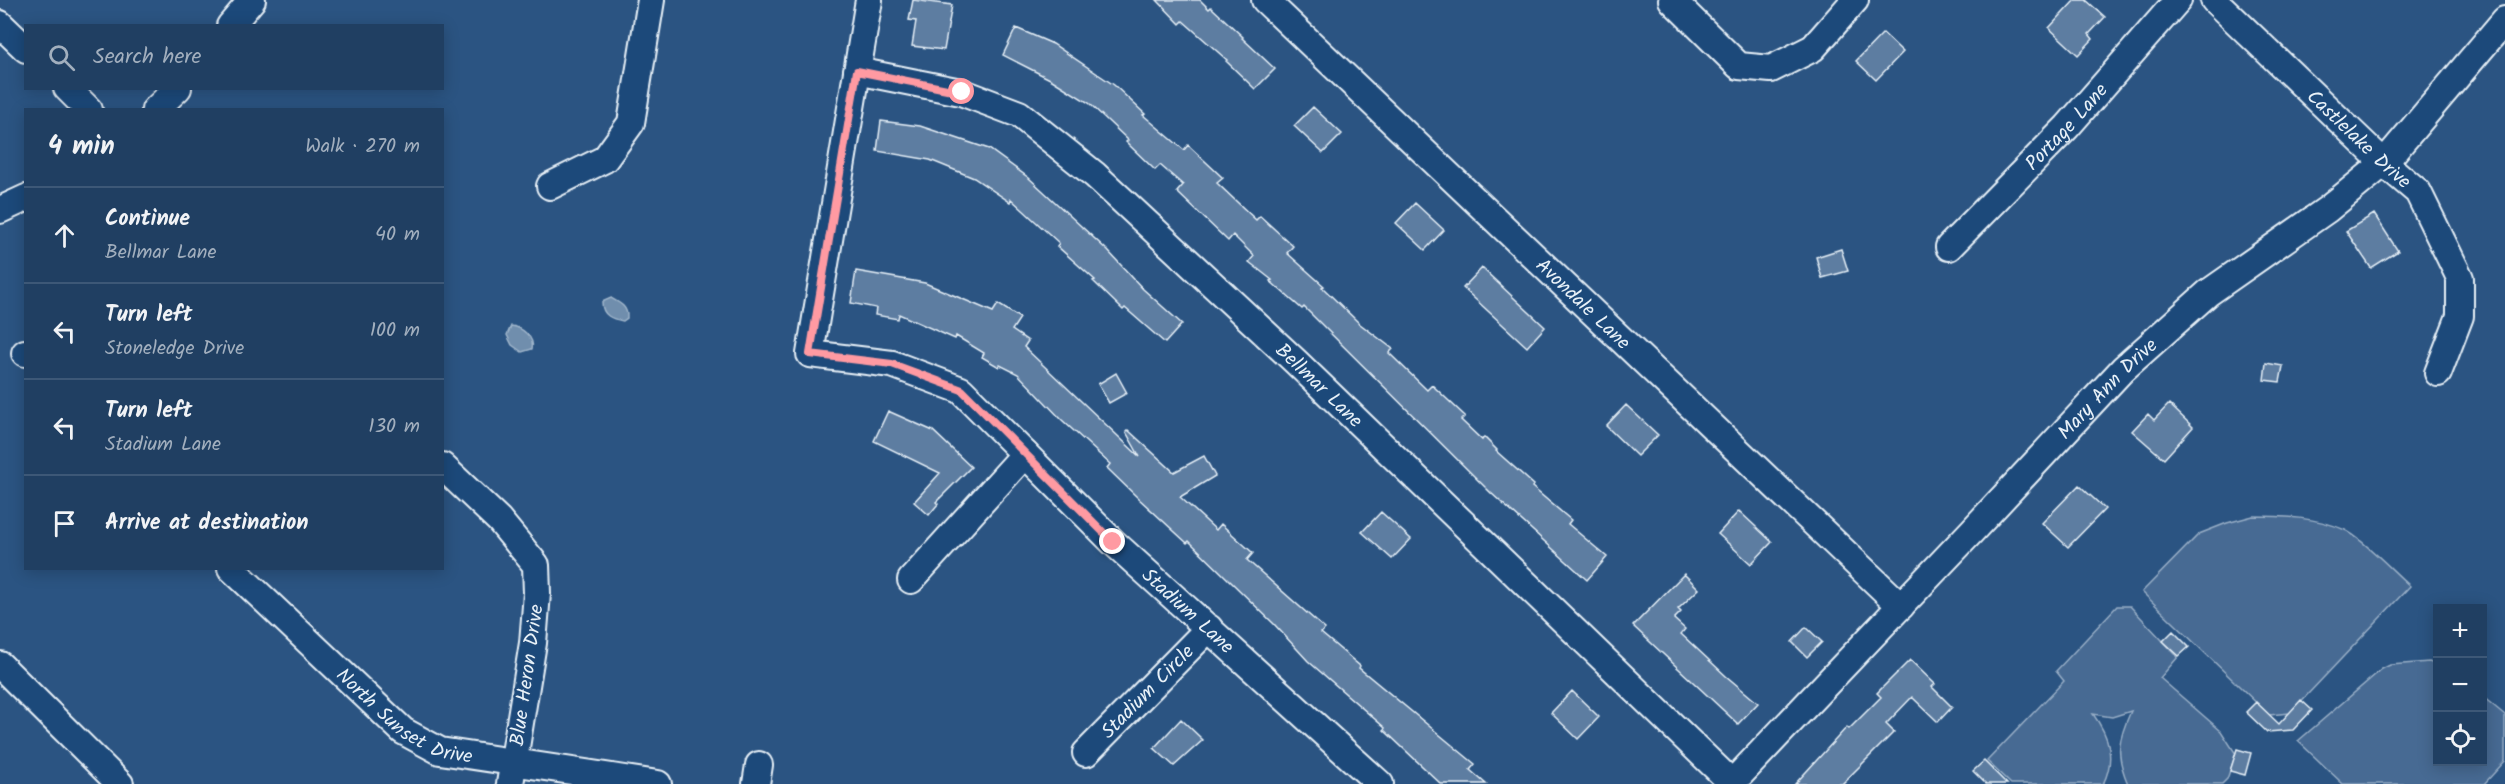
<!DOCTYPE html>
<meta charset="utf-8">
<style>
:root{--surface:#203f62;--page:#284668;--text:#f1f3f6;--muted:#a2afbe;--line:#3d5877}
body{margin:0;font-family:Kalam,sans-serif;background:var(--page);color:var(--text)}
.controls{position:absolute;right:18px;bottom:18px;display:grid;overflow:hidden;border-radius:0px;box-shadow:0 3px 15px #0003}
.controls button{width:54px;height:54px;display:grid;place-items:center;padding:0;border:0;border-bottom:2px solid var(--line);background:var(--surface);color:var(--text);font:30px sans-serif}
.stop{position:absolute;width:18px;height:18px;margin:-14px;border:4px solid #ff9aa2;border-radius:50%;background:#fff}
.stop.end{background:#ff9aa2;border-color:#fff;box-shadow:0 2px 6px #0008}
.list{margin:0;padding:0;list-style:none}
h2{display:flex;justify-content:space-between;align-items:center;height:78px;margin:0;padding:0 24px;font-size:26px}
h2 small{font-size:20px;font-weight:400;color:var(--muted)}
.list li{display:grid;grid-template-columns:39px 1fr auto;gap:18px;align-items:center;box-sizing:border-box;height:96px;padding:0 24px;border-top:2px solid var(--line)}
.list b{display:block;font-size:22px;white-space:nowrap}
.list p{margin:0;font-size:20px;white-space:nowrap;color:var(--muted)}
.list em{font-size:20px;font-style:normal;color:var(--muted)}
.icon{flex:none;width:33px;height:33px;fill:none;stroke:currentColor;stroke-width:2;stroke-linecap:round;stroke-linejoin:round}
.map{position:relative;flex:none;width:2505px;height:784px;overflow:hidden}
.search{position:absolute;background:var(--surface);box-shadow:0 3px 15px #0003;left:24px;top:24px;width:420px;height:66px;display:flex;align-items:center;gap:15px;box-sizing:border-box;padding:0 21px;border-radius:0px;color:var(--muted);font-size:22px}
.panel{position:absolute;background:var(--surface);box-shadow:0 3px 15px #0003;left:24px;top:108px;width:420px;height:462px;border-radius:0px}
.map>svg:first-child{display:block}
.green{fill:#476b93;stroke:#98aec6;stroke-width:1.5}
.water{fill:#708ead;stroke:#a0b6cb;stroke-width:1.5}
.building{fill:#5d7da1;stroke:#e8f1f8;stroke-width:1.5}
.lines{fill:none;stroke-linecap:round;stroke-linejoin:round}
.minor-casing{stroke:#e8f1f8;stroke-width:30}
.minor{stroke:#1f4a7a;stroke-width:26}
.route{stroke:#ff9aa2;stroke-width:8}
.labels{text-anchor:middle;stroke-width:4.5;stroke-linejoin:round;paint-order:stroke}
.street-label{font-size:20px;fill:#e8f1f8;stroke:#1f4a7a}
</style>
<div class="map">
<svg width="2505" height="784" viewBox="0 0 2505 784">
<rect width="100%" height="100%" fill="#2b5482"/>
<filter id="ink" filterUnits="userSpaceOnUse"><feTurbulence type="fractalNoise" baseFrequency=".0167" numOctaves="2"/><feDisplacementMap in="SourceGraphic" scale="12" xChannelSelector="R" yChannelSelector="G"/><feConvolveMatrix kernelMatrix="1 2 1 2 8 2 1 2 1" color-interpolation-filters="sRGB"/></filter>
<g filter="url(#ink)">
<path class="green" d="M2253 516C2285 516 2316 517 2345 530 2362 538 2394 572 2410 586L2290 713 2269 715 2142 592 2199 534 2227 523Z
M2117 606H2130L2178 657 2160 678 2221 731 2236 754 2227 779 2222 784H2128C2115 754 2118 740 2131 711L2112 717 2093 714C2109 736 2116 758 2103 784H2011L1987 761 2064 681 2056 671Z
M2429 662 2437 665 2438 762H2482L2483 697 2505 715V761L2484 784H2343L2298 741 2382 669 2390 665Z"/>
<path class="water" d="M611 298C620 303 628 307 627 318L623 321C612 319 602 316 602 302Z
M511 326C522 327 535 338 532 349L522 352 512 345 507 335Z"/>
<path class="building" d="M913 0 952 5 944 50 912 46 916 21 909 20Z
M1157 0H1200L1209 9 1211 7 1243 37 1242 38 1275 69 1255 89 1226 61 1227 60 1183 21 1180 24Z
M2075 0H2086L2105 17 2089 34 2093 39 2078 55 2049 28Z
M1016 28 1053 44 1114 85 1145 114 1143 115 1184 150 1188 145 1223 178 1217 183 1256 220 1260 216 1293 246 1287 253 1324 286 1322 287 1360 324 1393 349 1389 353 1427 390 1432 385 1465 416 1461 420 1482 440 1484 437 1497 450 1496 451 1534 485 1532 487 1571 520 1568 524 1607 557 1587 580 1491 493 1304 307 1302 309 1270 281 1272 280 1249 262 1254 256 1233 235 1228 241 1177 192 1183 185 1160 165 1155 170 1126 142 1128 140 1089 103 1052 80 1003 55Z
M1883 33 1903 52 1876 80 1856 61Z
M1313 107 1342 134 1323 153 1294 126Z
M881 121 920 126 989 149 1029 178 1108 251 1143 289 1182 324 1165 343 1125 308 1123 310 1093 281 1095 280 1057 246 1059 243 1011 199 1010 202 974 178 930 160 877 151Z
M1415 203 1444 230 1425 250 1396 223Z
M2374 214 2398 251 2371 268 2346 231Z
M1841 249 1848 271 1822 278 1816 257Z
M1482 268 1545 327 1527 347 1463 288Z
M856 271 925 283 993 312 998 304 1020 318 1012 330 1028 341 1024 347 1140 457 1126 432 1128 430 1174 472 1204 456 1215 476 1180 497 1216 530 1221 524 1253 553 1247 560 1325 629 1321 633 1360 666 1359 668 1475 764 1470 770 1486 784H1441L1384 730 1385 728 1308 661 1274 624 1189 541 1187 543 1138 498 1107 468 1110 464 1062 420 1018 374 1000 365 999 367 982 357 984 353 956 336 955 339 899 314 898 319 875 315 876 308 851 303Z
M2266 363 2283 366 2280 382 2264 380Z
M1116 373 1127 393 1109 403 1098 384Z
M2169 404 2193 427 2164 459 2132 431 2148 414 2154 420Z
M1626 405 1658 435 1637 456 1606 426Z
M888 411 933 431 971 467 936 502 938 504 929 515 914 502 940 473 874 441Z
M2079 485 2105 509 2068 547 2042 523Z
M1739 511 1772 542 1751 564 1718 534Z
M1381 512 1411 539 1392 559 1362 532Z
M1684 574 1699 589 1678 609 1681 612 1674 619 1685 629 1681 634 1726 676 1758 703 1738 724 1633 626Z
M1806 627 1822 642 1807 657 1792 642Z
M2173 631 2189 647 2179 656 2163 641Z
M1910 660 1935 684 1932 687 1952 707 1938 722 1912 697 1886 724 1894 732 1842 784H1795L1847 727 1849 729 1881 697 1877 693Z
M1572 691 1599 717 1578 739 1551 713Z
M2301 700 2312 710 2293 730 2267 732 2246 712 2256 702 2279 724Z
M1181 719 1203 740 1174 766 1154 748Z
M2237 749 2251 753 2245 775 2230 771Z
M1984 761 2007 784H1986L1973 771Z"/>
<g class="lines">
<defs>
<g id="minor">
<path id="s1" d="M869 0 810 354 892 364 961 390 1113 542 1380 784"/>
<path id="s2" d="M1265 0 1901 606"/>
<path d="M1672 0 1739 66 1771 69 1813 48 1855 0"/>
<path id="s3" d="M2214 0 2384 163 2418 192 2460 278V316L2438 373"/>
<path d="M0 24 26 49"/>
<path d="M230 26 252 0"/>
<path id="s4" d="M857 71 961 92 1019 114 1095 175 1296 362 1732 783"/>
<path d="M67 88 89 110"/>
<path d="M155 110 178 88"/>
<path d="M550 186 605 159 631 123 651 0"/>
<path d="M0 210 26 198"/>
<path id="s5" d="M1949 247 2067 127 2178 0"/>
<path d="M25 353H26"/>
<path d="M442 466 499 520 536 565 537 593 533 643 510 784"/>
<path id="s6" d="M231 568 403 731 440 751 658 784"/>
<path d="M911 580 1025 454"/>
<path d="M0 665 120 784"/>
<path id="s7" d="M1086 753 1209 628"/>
<path d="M756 784 759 765"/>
<path id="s8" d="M1731 784 1972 531 2123 369 2208 293 2328 209 2384 163 2505 20"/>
</g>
</defs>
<use href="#minor" class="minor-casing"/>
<use href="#minor" class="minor"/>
</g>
</g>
<g class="lines" filter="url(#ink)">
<path class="route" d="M962 92 857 71 810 354 892 364 962 390 1113 542"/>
</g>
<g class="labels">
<g class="street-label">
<text dy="7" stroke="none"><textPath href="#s5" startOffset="168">Portage Lane</textPath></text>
<text dy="7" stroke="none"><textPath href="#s3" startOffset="201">Castlelake Drive</textPath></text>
<text dy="7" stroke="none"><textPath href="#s2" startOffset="440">Avondale Lane</textPath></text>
<text dy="7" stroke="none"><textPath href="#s4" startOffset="573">Bellmar Lane</textPath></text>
<text dy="7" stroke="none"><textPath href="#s8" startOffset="546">Mary Ann Drive</textPath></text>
<text dy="7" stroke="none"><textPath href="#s1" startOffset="832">Stadium Lane</textPath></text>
<text transform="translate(526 675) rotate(-82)" y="7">Blue Heron Drive</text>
<text dy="7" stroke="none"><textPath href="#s7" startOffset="87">Stadium Circle</textPath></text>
<text dy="7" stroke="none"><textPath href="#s6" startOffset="231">North Sunset Drive</textPath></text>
</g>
</g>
</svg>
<div class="controls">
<button>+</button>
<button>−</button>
<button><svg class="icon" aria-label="locate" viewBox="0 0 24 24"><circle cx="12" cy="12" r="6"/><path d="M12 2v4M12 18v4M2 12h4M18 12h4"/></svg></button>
</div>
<div class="stop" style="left:962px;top:92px"></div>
<div class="stop end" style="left:1113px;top:542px"></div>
<div class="search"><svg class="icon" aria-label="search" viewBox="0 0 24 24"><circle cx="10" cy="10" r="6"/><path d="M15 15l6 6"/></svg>Search here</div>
<section class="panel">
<h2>4 min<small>Walk · 270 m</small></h2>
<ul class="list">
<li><svg class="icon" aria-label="ahead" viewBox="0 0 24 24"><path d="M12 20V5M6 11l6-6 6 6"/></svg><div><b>Continue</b><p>Bellmar Lane</p></div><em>40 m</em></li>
<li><svg class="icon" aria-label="left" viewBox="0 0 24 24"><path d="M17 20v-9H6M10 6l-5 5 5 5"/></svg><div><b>Turn left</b><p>Stoneledge Drive</p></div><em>100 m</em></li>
<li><svg class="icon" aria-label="left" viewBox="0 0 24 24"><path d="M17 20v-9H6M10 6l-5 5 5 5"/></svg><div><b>Turn left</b><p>Stadium Lane</p></div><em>130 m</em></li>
<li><svg class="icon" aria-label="arrive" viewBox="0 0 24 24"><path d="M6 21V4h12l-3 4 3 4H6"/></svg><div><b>Arrive at destination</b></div></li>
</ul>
</section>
</div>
